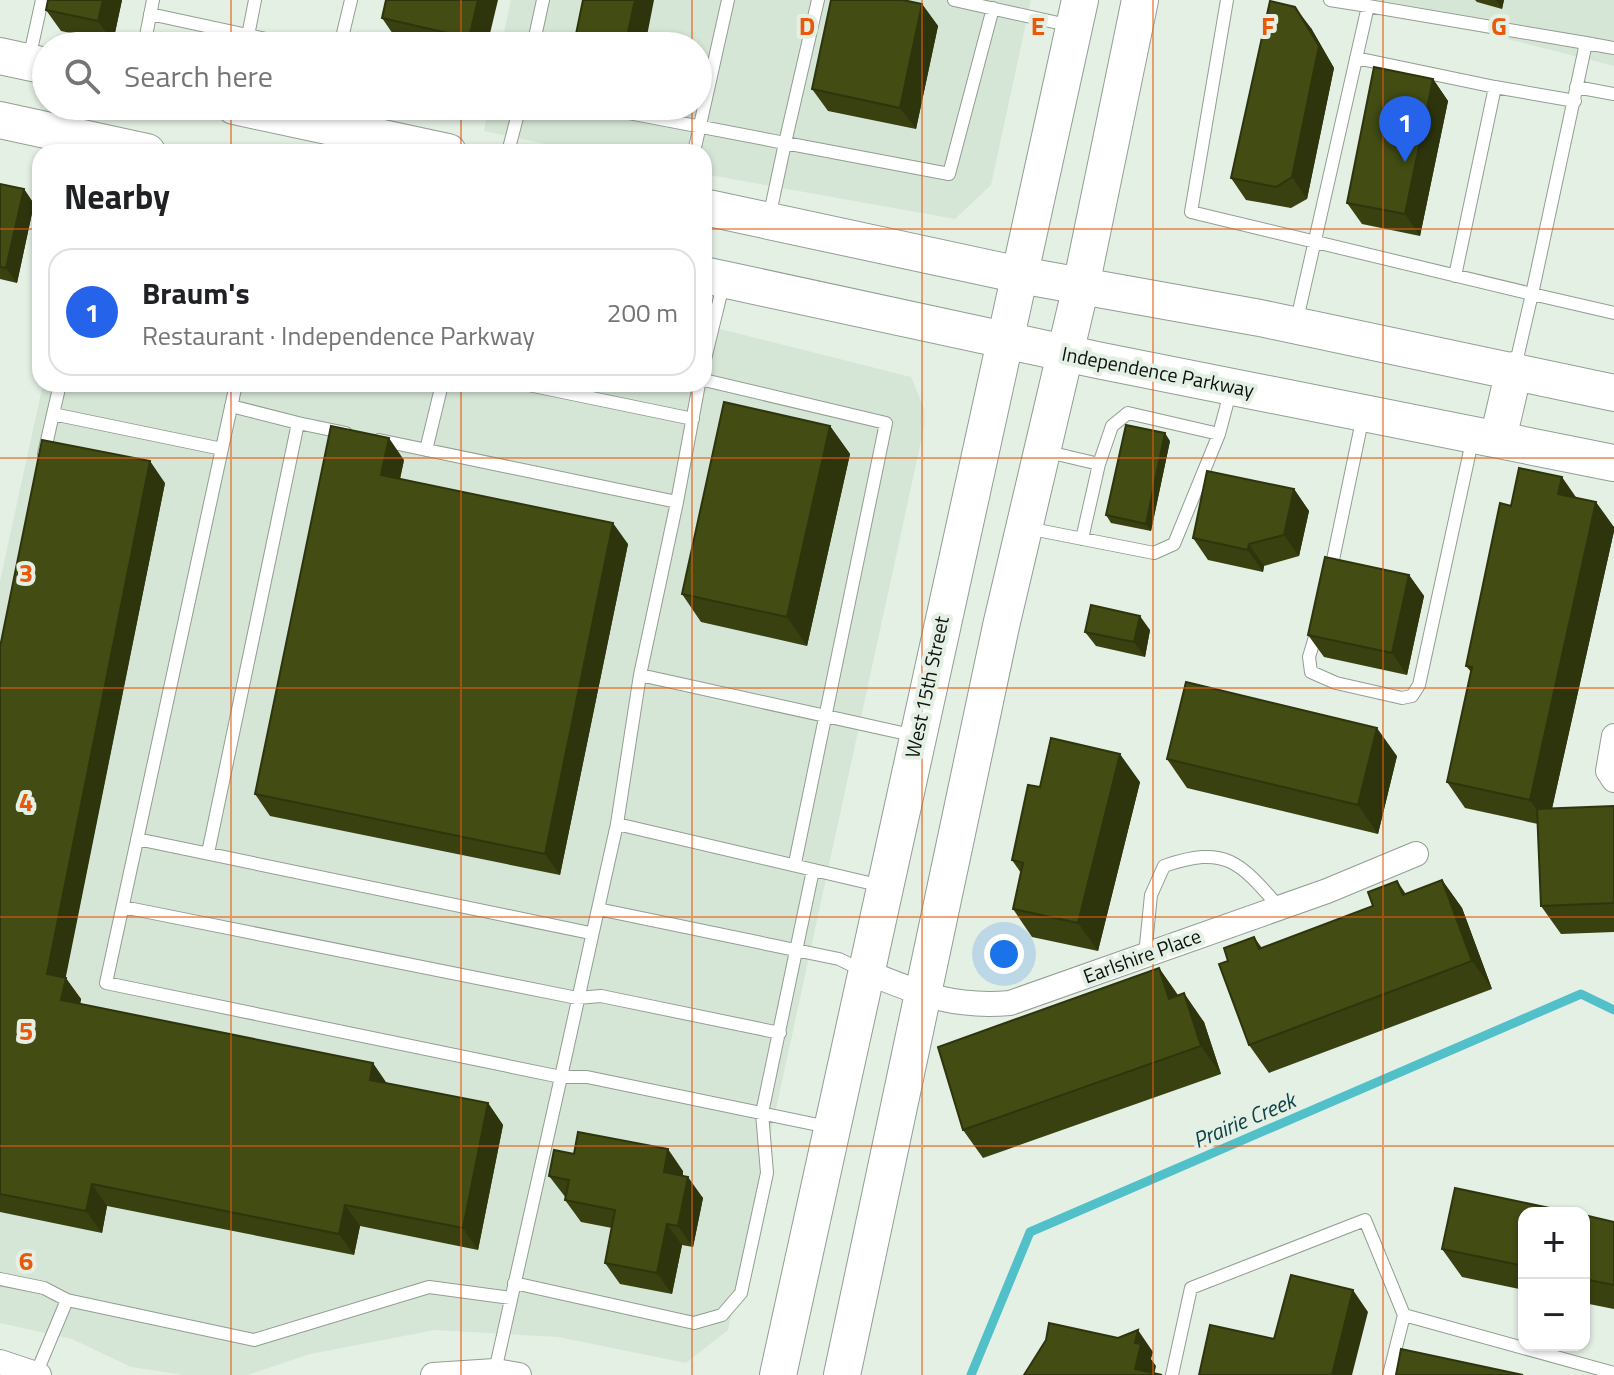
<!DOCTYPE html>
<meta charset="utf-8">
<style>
:root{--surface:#fff;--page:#f2f2f2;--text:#202124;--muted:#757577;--line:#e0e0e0;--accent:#2563eb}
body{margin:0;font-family:"Titillium Web",sans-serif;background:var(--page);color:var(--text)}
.controls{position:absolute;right:24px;bottom:24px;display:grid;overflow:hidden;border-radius:16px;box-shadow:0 2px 6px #0004}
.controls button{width:72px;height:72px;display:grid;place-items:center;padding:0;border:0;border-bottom:2px solid var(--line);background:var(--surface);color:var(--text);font:40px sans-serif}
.you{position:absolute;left:1004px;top:954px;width:28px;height:28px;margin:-20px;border:6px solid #fff;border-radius:50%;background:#1a73e8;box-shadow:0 0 0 12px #1a73e833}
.badge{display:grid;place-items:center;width:52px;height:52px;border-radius:50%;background:var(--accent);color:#fff;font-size:26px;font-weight:700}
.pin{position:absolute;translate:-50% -66px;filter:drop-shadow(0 2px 4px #0008)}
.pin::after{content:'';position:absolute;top:42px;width:28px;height:24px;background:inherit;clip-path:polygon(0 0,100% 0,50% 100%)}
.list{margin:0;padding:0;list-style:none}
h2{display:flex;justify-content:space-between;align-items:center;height:104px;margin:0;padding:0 32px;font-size:34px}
h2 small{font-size:26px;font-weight:400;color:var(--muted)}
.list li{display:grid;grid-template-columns:52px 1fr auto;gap:24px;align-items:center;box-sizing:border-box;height:128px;margin:0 16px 16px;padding:0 16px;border:2px solid var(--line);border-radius:24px}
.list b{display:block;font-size:30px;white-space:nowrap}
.list p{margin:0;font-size:26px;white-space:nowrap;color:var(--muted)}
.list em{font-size:26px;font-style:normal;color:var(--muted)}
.icon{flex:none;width:44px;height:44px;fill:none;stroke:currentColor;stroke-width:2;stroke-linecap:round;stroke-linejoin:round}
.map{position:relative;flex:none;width:1614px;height:1375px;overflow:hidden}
.search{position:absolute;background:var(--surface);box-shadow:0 2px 6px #0004;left:32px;top:32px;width:680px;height:88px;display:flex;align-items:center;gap:20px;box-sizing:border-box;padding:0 28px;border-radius:44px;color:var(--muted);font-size:30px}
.panel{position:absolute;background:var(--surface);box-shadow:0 2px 6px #0004;left:32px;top:144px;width:680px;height:248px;border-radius:24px}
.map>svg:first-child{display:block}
.built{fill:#d5e6d6}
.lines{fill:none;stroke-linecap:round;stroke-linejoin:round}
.stream{stroke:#52c0c9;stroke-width:9}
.lane-casing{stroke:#929d93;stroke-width:14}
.street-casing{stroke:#929d93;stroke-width:26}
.secondary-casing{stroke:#929d93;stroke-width:38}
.lane{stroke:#fff;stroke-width:12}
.street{stroke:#fff;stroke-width:24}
.secondary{stroke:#fff;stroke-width:36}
.wall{fill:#394110}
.shaded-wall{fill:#2e350d}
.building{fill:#424c13;stroke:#2e350d;stroke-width:2}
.grid{fill:none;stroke:#e8590c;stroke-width:2;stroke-opacity:0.55}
.labels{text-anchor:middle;stroke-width:8;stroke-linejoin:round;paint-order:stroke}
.street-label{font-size:20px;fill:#0d110d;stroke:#e5f0e5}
.water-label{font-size:22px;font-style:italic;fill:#0f4246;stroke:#e5f0e5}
.grid-label{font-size:26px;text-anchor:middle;font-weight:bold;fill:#e8590c;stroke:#e5f0e5;stroke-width:8;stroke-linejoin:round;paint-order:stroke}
</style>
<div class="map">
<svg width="1614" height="1375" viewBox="0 0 1614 1375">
<rect width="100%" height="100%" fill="#e5f0e5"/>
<path class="built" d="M511 0H1031L991 185 955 219 704 174V152H583L484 131 489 106H698V46H501Z
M1352 0H1614V66Z
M704 325 911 377 924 408 925 423 728 1330 686 1363 558 1337 435 1330 310 1354 248 1375H184L131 1367 72 1339 0 1323V581L43 384H704Z"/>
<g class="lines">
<path class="stream" d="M971 1375 1030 1232 1581 994 1614 1010"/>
<defs>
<path id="lane" d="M818 0 785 143 949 174 993 8
M954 0 1072 26
M1227 0 1191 212 1532 294 1515 367
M1368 6 1586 43 1532 294 1614 313
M150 14 298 46
M1586 43 1614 48
M144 46 153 0
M246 46 255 0
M340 46 351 0
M533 46 543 0
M1356 58 1495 87 1455 276
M29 59 42 0
M1495 87 1575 101
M1576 87 1614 94
M592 106 785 143 769 218
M508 152 520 106
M694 152 728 0
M1296 324 1368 6 1330 0
M704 363 724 281
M704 380 886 423 795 863
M60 384 53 414 222 449
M236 384 106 983 561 1077 598 909
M524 384 693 419
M231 406 298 423
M379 440 677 502 699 384
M426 450 442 384
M1044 451 1099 464 1082 539
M44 454 53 414
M1099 464 1112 426 1128 413 1219 434
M677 502 640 675 916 736
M1027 528 1154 553 1174 544 1219 434 1231 389
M1330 574 1363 416
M1318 627 1309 657 1311 672 1336 683 1402 698 1412 696 1419 685 1473 437
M617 824 640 675
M137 839 590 933
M208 853 298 423 346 433
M123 907 577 998 601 996 780 1033
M1145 955 1151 895 1164 866C1225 845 1239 861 1279 907
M864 971 839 959 598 909 617 824 882 886
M0 1279 44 1288 67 1300 254 1340 429 1287 511 1298
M514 1283 694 1323 722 1315 741 1293 767 1173 762 1113 813 870
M495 1371 561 1077H587L828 1127
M36 1374 67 1300
M1172 1375 1191 1288 1365 1220 1404 1315 1614 1373
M1389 1375 1404 1315"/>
<path id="street" d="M1614 736 1608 771 1614 780
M864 971C919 993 950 1008 1010 1003L1327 891 1416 854
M0 1362 39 1375
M433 1375 495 1371 519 1375"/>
<path id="secondary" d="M0 56 46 66
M234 106 448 152
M0 120 147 152
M704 207 1020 275 1260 318 1614 393
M704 275 1097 360 1614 463
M1498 439 1514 370
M778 1375 1080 0
M842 1375 1001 626 1081 286 1140 0"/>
</defs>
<use href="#lane" class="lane-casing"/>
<use href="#street" class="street-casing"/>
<use href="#secondary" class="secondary-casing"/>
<use href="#lane" class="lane"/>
<use href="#street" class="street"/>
<use href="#secondary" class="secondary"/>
</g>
<path class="wall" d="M122 0 113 42 61 31 46 10Z
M386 0 487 46H424L397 40 382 18Z
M1475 0H1504L1502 9 1477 2Z
M922 4 938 26 916 129 828 111 812 89Z
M1311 28 1334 68 1307 199 1291 208 1246 200 1231 178Z
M1433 79 1448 101 1420 236 1362 224 1347 203Z
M0 184 24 189 34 204 17 283 0 279Z
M830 426 850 454 807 646 701 622 682 594Z
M1170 441 1151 531 1111 523 1106 515Z
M404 460 400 479 628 544 560 875 270 816 255 794Z
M165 483 65 978 81 999 80 1004 387 1083 488 1103 503 1125 478 1250 360 1226 354 1255 107 1206 102 1233 0 1212V647Z
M1294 489 1309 511 1299 556 1264 566 1263 572 1208 560 1193 538Z
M1576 498 1614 527V531L1552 809 1614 806V932L1561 934 1541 906 1538 824 1465 808 1447 782 1471 672 1466 666 1511 506Z
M1409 575 1424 596 1407 675 1324 657 1308 635Z
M1150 630 1145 657 1096 646 1085 632Z
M1397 756 1378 834 1187 788 1167 759Z
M1140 782 1098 951 1032 937 1013 909 1021 873 1012 860 1040 787Z
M1442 880 1462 908 1492 989 1269 1073 1249 1045 1254 937 1262 948 1373 906 1397 881 1406 894Z
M1159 968 1178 995 1204 1022 1221 1074 983 1158 963 1130Z
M683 1171V1176L703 1198 693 1247 682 1245 672 1294 620 1284 605 1263 612 1228 581 1222 565 1200 566 1198 549 1176Z
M1524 1213V1290L1462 1277 1442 1249Z
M1584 1215 1614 1222V1309L1584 1303Z"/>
<path class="shaded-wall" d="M103 0H122L113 42 98 21Z
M478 0H498L487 46H475L469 38Z
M635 0H654L645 46H625Z
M1496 0H1504L1502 9Z
M922 4 938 26 916 129 900 108Z
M1295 7 1311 28 1334 68 1307 199 1292 177Z
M1433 79 1448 101 1420 236 1405 214Z
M24 189 34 204 17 283 6 268Z
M830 426 850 454 807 646 787 617Z
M1165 433 1170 441 1151 531 1146 524Z
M389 438 404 460 396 497 381 475Z
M150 461 165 483 62 996 47 974Z
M1562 477 1580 503 1558 494Z
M1294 489 1309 511 1299 556 1284 535Z
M1596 502 1614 527V531L1548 826 1530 800Z
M613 523 628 544 560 875 545 854Z
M1249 544 1264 566 1263 572 1248 550Z
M1409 575 1424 596 1407 675 1392 653Z
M1140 616 1150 630 1145 657 1134 642Z
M1377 728 1397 756 1378 834 1358 805Z
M1120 754 1140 782 1098 951 1078 923Z
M1442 880 1462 908 1492 989 1472 961Z
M1159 968 1179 997 1169 999Z
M66 978 81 999 77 1022 61 1000Z
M1184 993 1204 1022 1221 1074 1201 1046Z
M373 1063 388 1085 370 1080Z
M488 1103 503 1125 478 1250 463 1228Z
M668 1149 683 1171 679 1194 664 1172Z
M688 1177 703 1198 693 1247 678 1226Z
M92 1184 107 1206 102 1233 86 1211Z
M345 1205 360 1226 354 1255 339 1234Z
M667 1224 682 1245 672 1294 657 1273Z
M1353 1290 1368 1312 1352 1375H1332Z
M1138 1330 1153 1352 1151 1359 1156 1366 1154 1375 1135 1369V1343Z"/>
<path class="building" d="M48 0H103L98 21 46 10Z
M386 0H478L469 38 382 18Z
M583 0H635L625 46H585L574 44Z
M831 0H903L922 4 900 108 812 89Z
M1270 1 1295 7 1319 46 1292 177 1276 187 1231 178Z
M1374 67 1433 79 1405 214 1347 203Z
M0 184 24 189 6 268 0 267Z
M724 402 830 426 787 617 682 594Z
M1126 425 1165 433 1146 524 1106 515Z
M331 426 389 438 381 475 613 523 545 854 255 794Z
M42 440 150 461 47 974 66 978 61 1000 373 1063 370 1080 488 1103 463 1228 345 1205 339 1234 92 1184 86 1211 0 1194V647Z
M1519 468 1562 477 1558 494 1596 502 1530 800 1447 782 1472 667 1466 666 1500 503 1511 506Z
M1207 471 1294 489 1284 535 1249 544 1248 550 1193 538Z
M1325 557 1409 575 1392 653 1308 635Z
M1091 605 1140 616 1134 642 1085 632Z
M1186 682 1377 728 1358 805 1167 759Z
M1051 738 1120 754 1078 923 1013 909 1023 863 1012 860 1028 785 1040 787Z
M1614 806V903L1541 906 1537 809Z
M1442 880 1472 961 1249 1045 1219 964 1228 961 1224 948 1254 937 1259 949 1373 906 1368 892 1397 881 1403 895Z
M1159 968 1169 999 1184 993 1201 1046 963 1130 938 1047Z
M578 1132 668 1149 664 1172 688 1177 678 1226 667 1224 657 1273 605 1263 615 1210 565 1200 569 1180 549 1176 554 1150 574 1154Z
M1455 1188 1573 1213H1524V1266L1442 1249Z
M1584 1215 1614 1222V1285L1584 1279Z
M1291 1275 1353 1290 1332 1375H1199L1210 1325 1274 1339Z
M1049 1323 1118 1338 1138 1330 1135 1343 1141 1344 1135 1369 1162 1375H1024L1046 1340Z
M1401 1349 1523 1375H1396Z"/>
<path class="grid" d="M231 0V46M461 0V46M692 0V46M922 0V1375M1153 0V1375M1383 0V1375M231 106V152M461 106V152M692 106V152M0 229H40M704 229H1614M231 384V1375M461 384V1375M692 384V1375M0 458H1614M0 688H1614M0 917H1614M0 1146H1614"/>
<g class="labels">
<g class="street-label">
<text transform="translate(1158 372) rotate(11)" y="7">Independence Parkway</text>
<text transform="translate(927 687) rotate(-78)" y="7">West 15th Street</text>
<text transform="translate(1142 956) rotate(-20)" y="7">Earlshire Place</text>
</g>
<g class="water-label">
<text transform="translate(1244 1120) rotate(-23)" y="8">Prairie Creek</text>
</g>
</g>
<g class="grid-label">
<text x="807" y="35">D</text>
<text x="1038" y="35">E</text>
<text x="1268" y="35">F</text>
<text x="1499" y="35">G</text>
<text x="26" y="582">3</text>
<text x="26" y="811">4</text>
<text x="26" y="1040">5</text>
<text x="26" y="1270">6</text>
</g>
</svg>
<div class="controls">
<button>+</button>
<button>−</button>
</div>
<div class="you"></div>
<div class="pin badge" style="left:1405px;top:162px">1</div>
<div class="search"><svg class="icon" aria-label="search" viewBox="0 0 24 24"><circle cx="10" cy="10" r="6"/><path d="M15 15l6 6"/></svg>Search here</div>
<section class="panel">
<h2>Nearby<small></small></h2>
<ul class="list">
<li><span class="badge">1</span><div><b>Braum's</b><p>Restaurant · Independence Parkway</p></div><em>200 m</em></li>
</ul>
</section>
</div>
